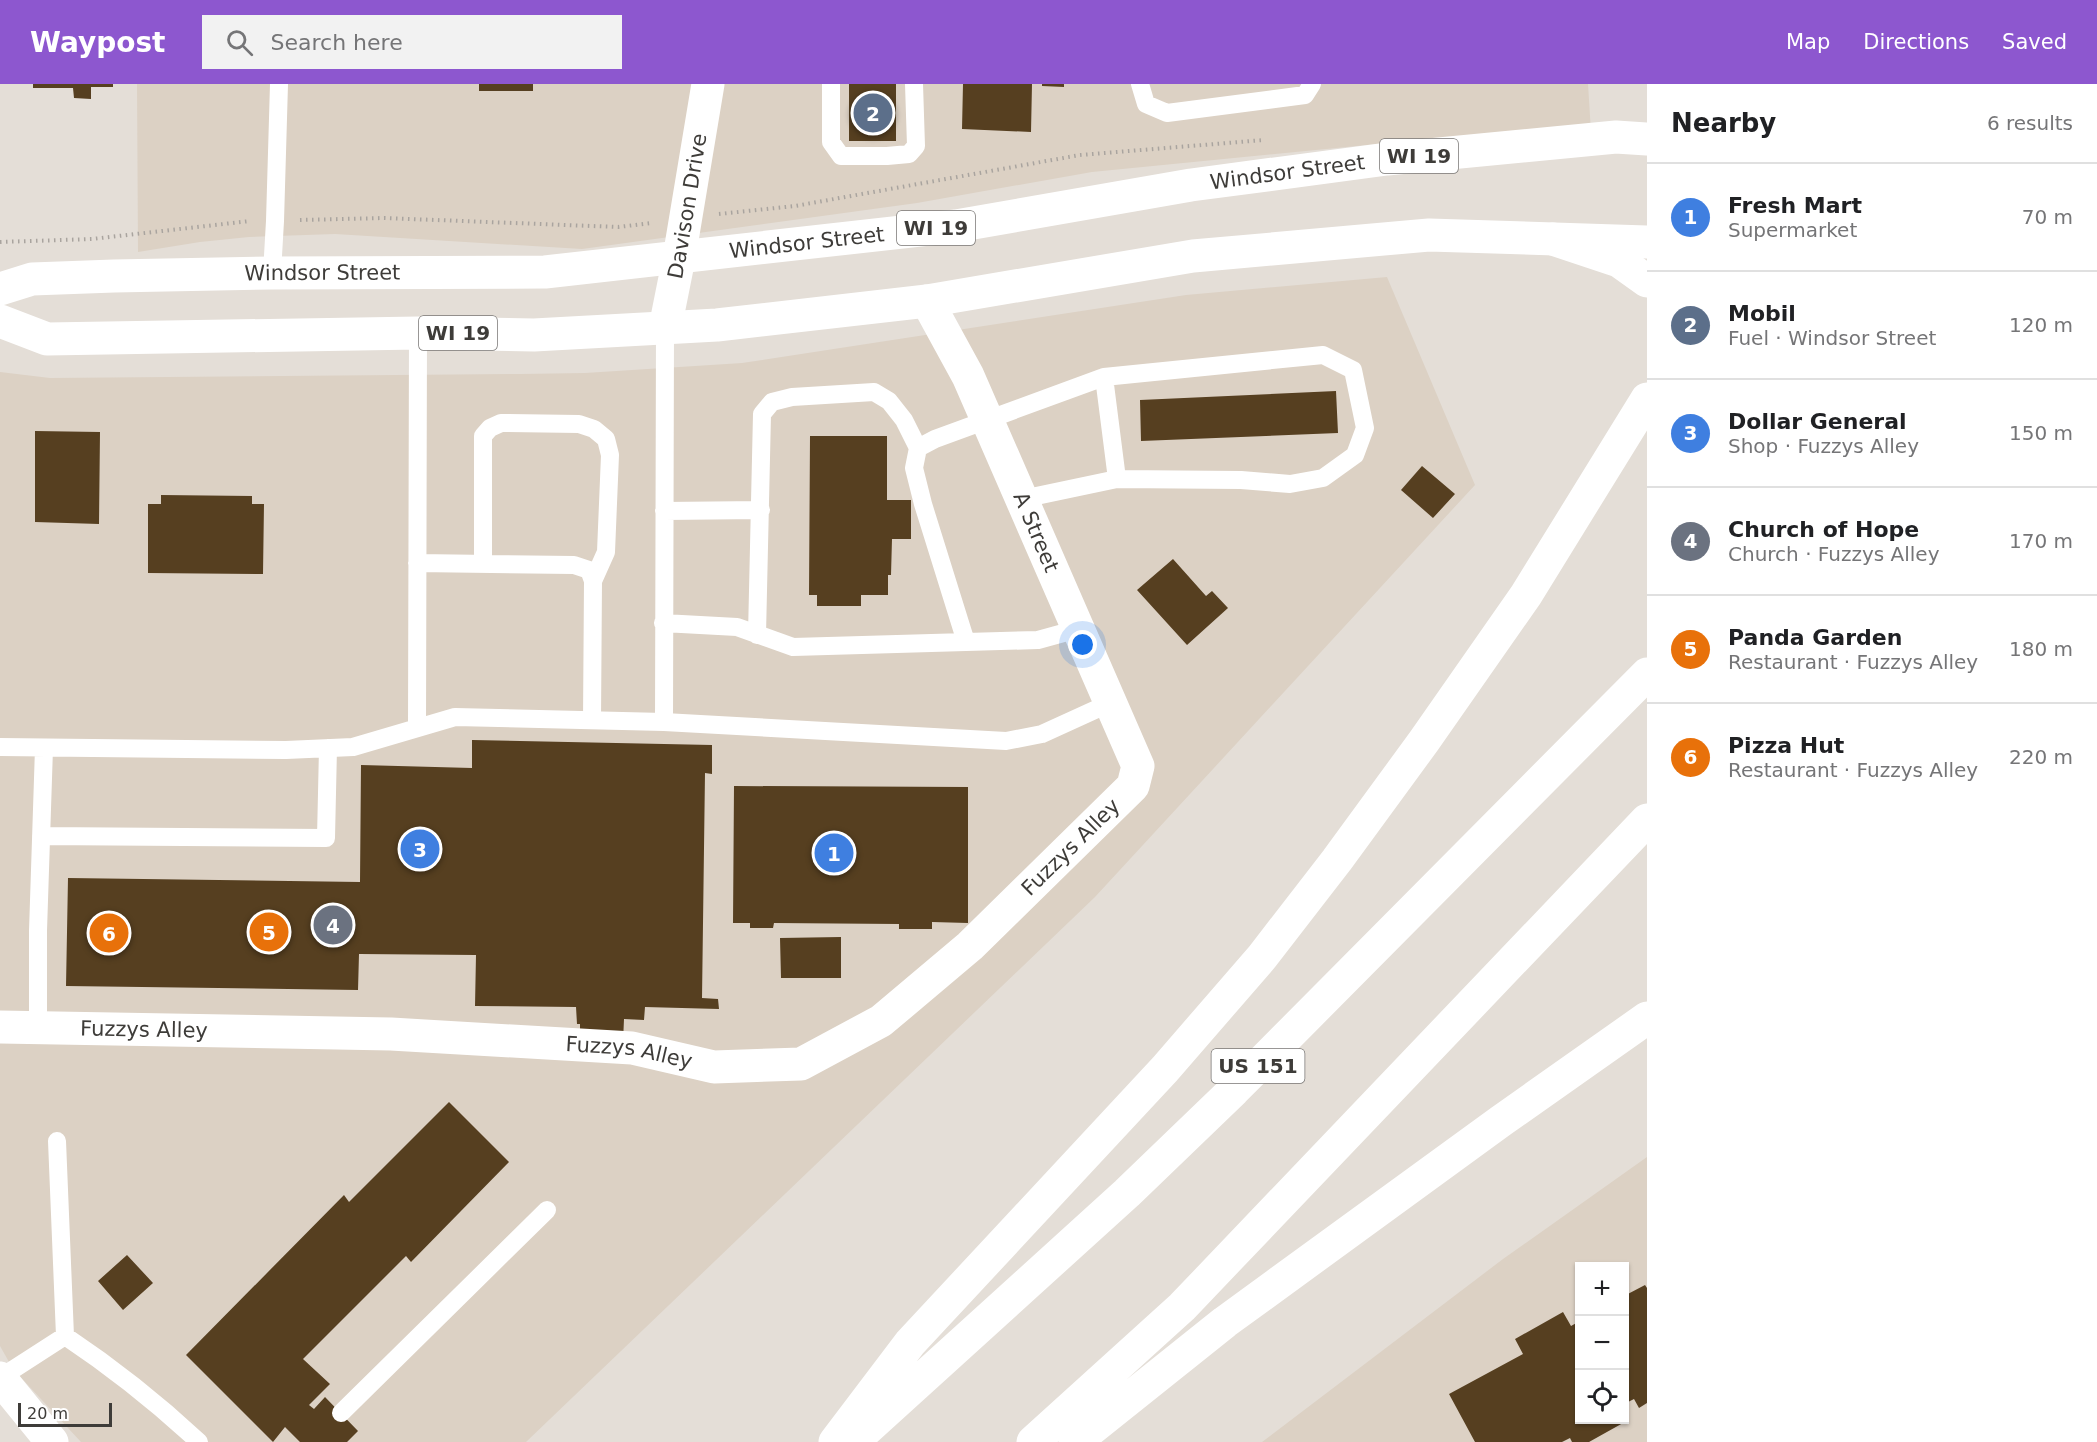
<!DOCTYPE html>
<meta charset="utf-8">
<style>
:root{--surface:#fff;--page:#f2f2f2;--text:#202124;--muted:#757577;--line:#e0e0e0;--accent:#8d57cf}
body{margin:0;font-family:"DejaVu Sans",sans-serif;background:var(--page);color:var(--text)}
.controls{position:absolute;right:18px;bottom:18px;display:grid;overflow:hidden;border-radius:0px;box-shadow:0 2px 4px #0004}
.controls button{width:54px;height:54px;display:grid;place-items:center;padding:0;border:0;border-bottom:2px solid var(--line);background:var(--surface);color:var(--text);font:30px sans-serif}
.scale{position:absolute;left:18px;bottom:15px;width:94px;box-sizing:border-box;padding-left:6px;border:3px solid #3e3c39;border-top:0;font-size:16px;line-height:21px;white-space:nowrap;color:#3e3c39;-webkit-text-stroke:4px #fff;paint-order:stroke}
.you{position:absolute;left:1083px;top:561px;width:21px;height:21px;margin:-15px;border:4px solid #fff;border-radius:50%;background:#1a73e8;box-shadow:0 0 0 9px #1a73e833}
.badge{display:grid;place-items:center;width:39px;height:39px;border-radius:50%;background:var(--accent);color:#fff;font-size:20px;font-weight:700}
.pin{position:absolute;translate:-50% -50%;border:3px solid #fff;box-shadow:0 2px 6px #0006}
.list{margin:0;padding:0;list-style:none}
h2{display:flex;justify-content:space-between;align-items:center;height:78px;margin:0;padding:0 24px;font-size:26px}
h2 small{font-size:20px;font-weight:400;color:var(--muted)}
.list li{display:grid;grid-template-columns:39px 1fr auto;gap:18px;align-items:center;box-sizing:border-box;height:108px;padding:0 24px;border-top:2px solid var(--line)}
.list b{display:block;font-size:22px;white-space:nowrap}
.list p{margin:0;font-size:20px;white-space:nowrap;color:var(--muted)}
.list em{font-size:20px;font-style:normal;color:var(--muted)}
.icon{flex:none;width:33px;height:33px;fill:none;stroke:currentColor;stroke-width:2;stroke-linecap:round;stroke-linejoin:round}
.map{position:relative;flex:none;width:1647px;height:1358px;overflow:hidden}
header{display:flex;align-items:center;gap:36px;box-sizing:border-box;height:84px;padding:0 30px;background:var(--accent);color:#fff}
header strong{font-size:28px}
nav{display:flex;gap:33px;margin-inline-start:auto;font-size:21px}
.search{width:420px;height:54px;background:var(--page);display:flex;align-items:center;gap:15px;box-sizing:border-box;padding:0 21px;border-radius:0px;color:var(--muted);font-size:22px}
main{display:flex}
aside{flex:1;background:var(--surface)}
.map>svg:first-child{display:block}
.built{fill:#dcd1c4;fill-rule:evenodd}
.building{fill:#563f20}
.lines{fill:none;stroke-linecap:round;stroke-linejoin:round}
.path{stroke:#a9a49f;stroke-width:4;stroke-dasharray:1.5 4.5;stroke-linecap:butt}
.lane{stroke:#fff;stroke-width:18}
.street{stroke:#fff;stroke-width:33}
.primary{stroke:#fff;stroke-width:33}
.highway{stroke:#fff;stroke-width:33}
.labels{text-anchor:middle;stroke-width:6;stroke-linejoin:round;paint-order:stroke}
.shield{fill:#fff;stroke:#787674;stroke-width:1.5}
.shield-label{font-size:20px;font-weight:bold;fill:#3e3c39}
.street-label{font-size:21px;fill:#3e3c39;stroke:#fff}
</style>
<header>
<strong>Waypost</strong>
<div class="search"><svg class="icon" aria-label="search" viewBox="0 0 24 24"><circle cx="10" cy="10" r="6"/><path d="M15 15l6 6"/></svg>Search here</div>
<nav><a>Map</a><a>Directions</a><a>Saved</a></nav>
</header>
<main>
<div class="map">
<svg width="1647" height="1358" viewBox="0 0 1647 1358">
<rect width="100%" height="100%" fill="#e4ded7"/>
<path class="built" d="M137 0H1588L1591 48 1438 54 1092 88 917 119 582 165 335 150 249 153 200 158 138 168Z
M1387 193 1475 401 1095 813 526 1358H81L13 1285 0 1262V288L50 294 520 290 585 289 742 279 1186 211Z
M1647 1073V1358H1262L1503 1175ZM1580 1182H1624V1336H1580Z"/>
<path class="building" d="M33 0H113V3H91V15L74 14 73 4H33Z
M479 0H533V7H479Z
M849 0H896V57H849Z
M963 0H1032L1031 48 962 45Z
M1042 0H1064V3L1042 2Z
M1336 307 1338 349 1141 357 1140 316Z
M35 347 100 348 99 440 35 438Z
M810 352H887V416H911V455H892L891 491H888V511H861V522H817V511H809Z
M1422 382 1455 410 1433 434 1401 406Z
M161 411 252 412V420H264L263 490 148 489V420H161Z
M1173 475 1206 512 1212 507 1228 524 1187 561 1137 506Z
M472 656 712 661V690L705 689 702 914 718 915 719 925 645 923 644 936 624 935 623 958 580 956V940H577L576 923 475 922 476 871 359 870 358 906 66 902 68 794 360 798 361 681 472 684Z
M734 702 968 703V839L932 838V845H899V840L774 839 773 844H750V839H733Z
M841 853V894H781L780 854Z
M449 1018 509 1078 411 1178 406 1172 303 1275 330 1300 309 1321 314 1325 325 1313 358 1347 347 1358H300L285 1343 273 1358 186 1271 344 1111 349 1118Z
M127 1171 153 1199 123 1226 98 1197Z
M1645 1201 1647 1204V1319L1639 1324 1634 1315 1624 1320V1212Z
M1563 1228 1571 1242 1580 1237V1336H1621L1623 1339 1589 1358H1572L1570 1354 1562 1358H1475L1449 1310 1523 1270 1515 1255Z"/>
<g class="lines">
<path class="path" d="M719 130 795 122 1080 71 1264 56
M300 136 384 134 618 143 652 139
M0 158 92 155 250 137"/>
<path class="lane" d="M831 0V58L841 72H887L909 70 916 62 914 0
M1140 0 1146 20 1167 29 1305 11 1312 0
M272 189 275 137 279 0
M1104 293 1117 395
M918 364 935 355 1104 293 1323 271 1353 286 1365 344 1355 371 1323 394 1290 400 1241 396 1117 395 1022 415
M664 427 761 426
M417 479 574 481 589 486 593 497 592 636
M483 480V352L490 344 501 339 579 340 594 345 606 355 610 371 606 468 593 497
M663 539 737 543 793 563 1038 556 1078 545
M757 551 762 330 772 318 792 313 874 308 889 317 904 336 918 364 914 384 923 420 966 558
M664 638 665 244
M417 644 418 249
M0 663 286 666 353 663 455 633 664 638 1006 657 1042 650 1110 619
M41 752 326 754 328 664
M38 944V847L44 664
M65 1252C113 1284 157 1319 199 1358
M0 1294 65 1252 57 1057
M341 1329 547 1126"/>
<g class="street">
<path id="s1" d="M665 244 679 174 708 0"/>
<path id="s2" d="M0 943 391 950 632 964 714 983 801 980 881 937 970 862 1133 702 1138 682 968 292 927 217"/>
<path d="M0 1294 52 1358"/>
</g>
<g class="primary">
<path id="s3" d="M0 205 32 195 114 192 272 189 545 188 956 142 1191 101 1387 75 1616 53 1647 55"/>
<path d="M0 237 47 255 418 249 534 251 717 241 927 217 1193 172 1429 151 1647 158"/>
</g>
<path class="highway" d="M1553 155 1619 177 1647 197
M857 1354 1127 1109 1234 1006 1647 590
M835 1358 910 1259 1165 985 1262 873 1337 776 1424 657 1526 511 1647 315
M1033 1358 1182 1223 1647 736
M1075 1358 1225 1238 1501 1037 1647 934"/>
</g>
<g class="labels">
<g class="shield">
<rect x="1380" y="55" width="78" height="34" rx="4.5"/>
<rect x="897" y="127" width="78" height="34" rx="4.5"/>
<rect x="419" y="232" width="78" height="34" rx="4.5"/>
<rect x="1211.5" y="965" width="93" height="34" rx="4.5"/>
</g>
<g class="shield-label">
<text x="1419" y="79">WI 19</text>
<text x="936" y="151">WI 19</text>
<text x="458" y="256">WI 19</text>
<text x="1258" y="989">US 151</text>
</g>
<g class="street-label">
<text dy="7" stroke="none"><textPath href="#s3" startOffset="1296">Windsor Street</textPath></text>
<text dy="7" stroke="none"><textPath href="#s1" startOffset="124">Davison Drive</textPath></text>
<text dy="7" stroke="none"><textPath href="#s3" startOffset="810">Windsor Street</textPath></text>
<text dy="7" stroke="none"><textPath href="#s3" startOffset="324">Windsor Street</textPath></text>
<text transform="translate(1036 448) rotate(67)" y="7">A Street</text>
<text dy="7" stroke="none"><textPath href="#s2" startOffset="1152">Fuzzys Alley</textPath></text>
<text dy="7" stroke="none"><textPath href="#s2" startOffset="144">Fuzzys Alley</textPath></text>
<text dy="7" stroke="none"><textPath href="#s2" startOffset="630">Fuzzys Alley</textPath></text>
</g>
</g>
</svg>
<div class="controls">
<button>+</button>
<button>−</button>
<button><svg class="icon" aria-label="locate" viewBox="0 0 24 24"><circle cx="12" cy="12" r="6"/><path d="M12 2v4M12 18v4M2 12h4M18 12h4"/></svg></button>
</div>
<div class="scale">20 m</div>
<div class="you"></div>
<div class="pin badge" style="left:834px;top:769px;background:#3f7fe0">1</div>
<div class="pin badge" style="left:873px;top:29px;background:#5c6f8a">2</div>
<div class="pin badge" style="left:420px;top:765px;background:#3f7fe0">3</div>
<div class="pin badge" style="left:333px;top:841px;background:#6b7280">4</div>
<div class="pin badge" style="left:269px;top:848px;background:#e8710a">5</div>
<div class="pin badge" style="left:109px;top:849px;background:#e8710a">6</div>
</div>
<aside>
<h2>Nearby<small>6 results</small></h2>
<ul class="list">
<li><span class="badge" style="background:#3f7fe0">1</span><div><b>Fresh Mart</b><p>Supermarket</p></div><em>70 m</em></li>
<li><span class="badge" style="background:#5c6f8a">2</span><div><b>Mobil</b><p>Fuel · Windsor Street</p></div><em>120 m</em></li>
<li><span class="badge" style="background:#3f7fe0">3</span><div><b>Dollar General</b><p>Shop · Fuzzys Alley</p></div><em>150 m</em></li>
<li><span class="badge" style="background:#6b7280">4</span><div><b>Church of Hope</b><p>Church · Fuzzys Alley</p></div><em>170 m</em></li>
<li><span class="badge" style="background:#e8710a">5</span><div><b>Panda Garden</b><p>Restaurant · Fuzzys Alley</p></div><em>180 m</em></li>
<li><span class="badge" style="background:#e8710a">6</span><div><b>Pizza Hut</b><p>Restaurant · Fuzzys Alley</p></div><em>220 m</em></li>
</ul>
</aside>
</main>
